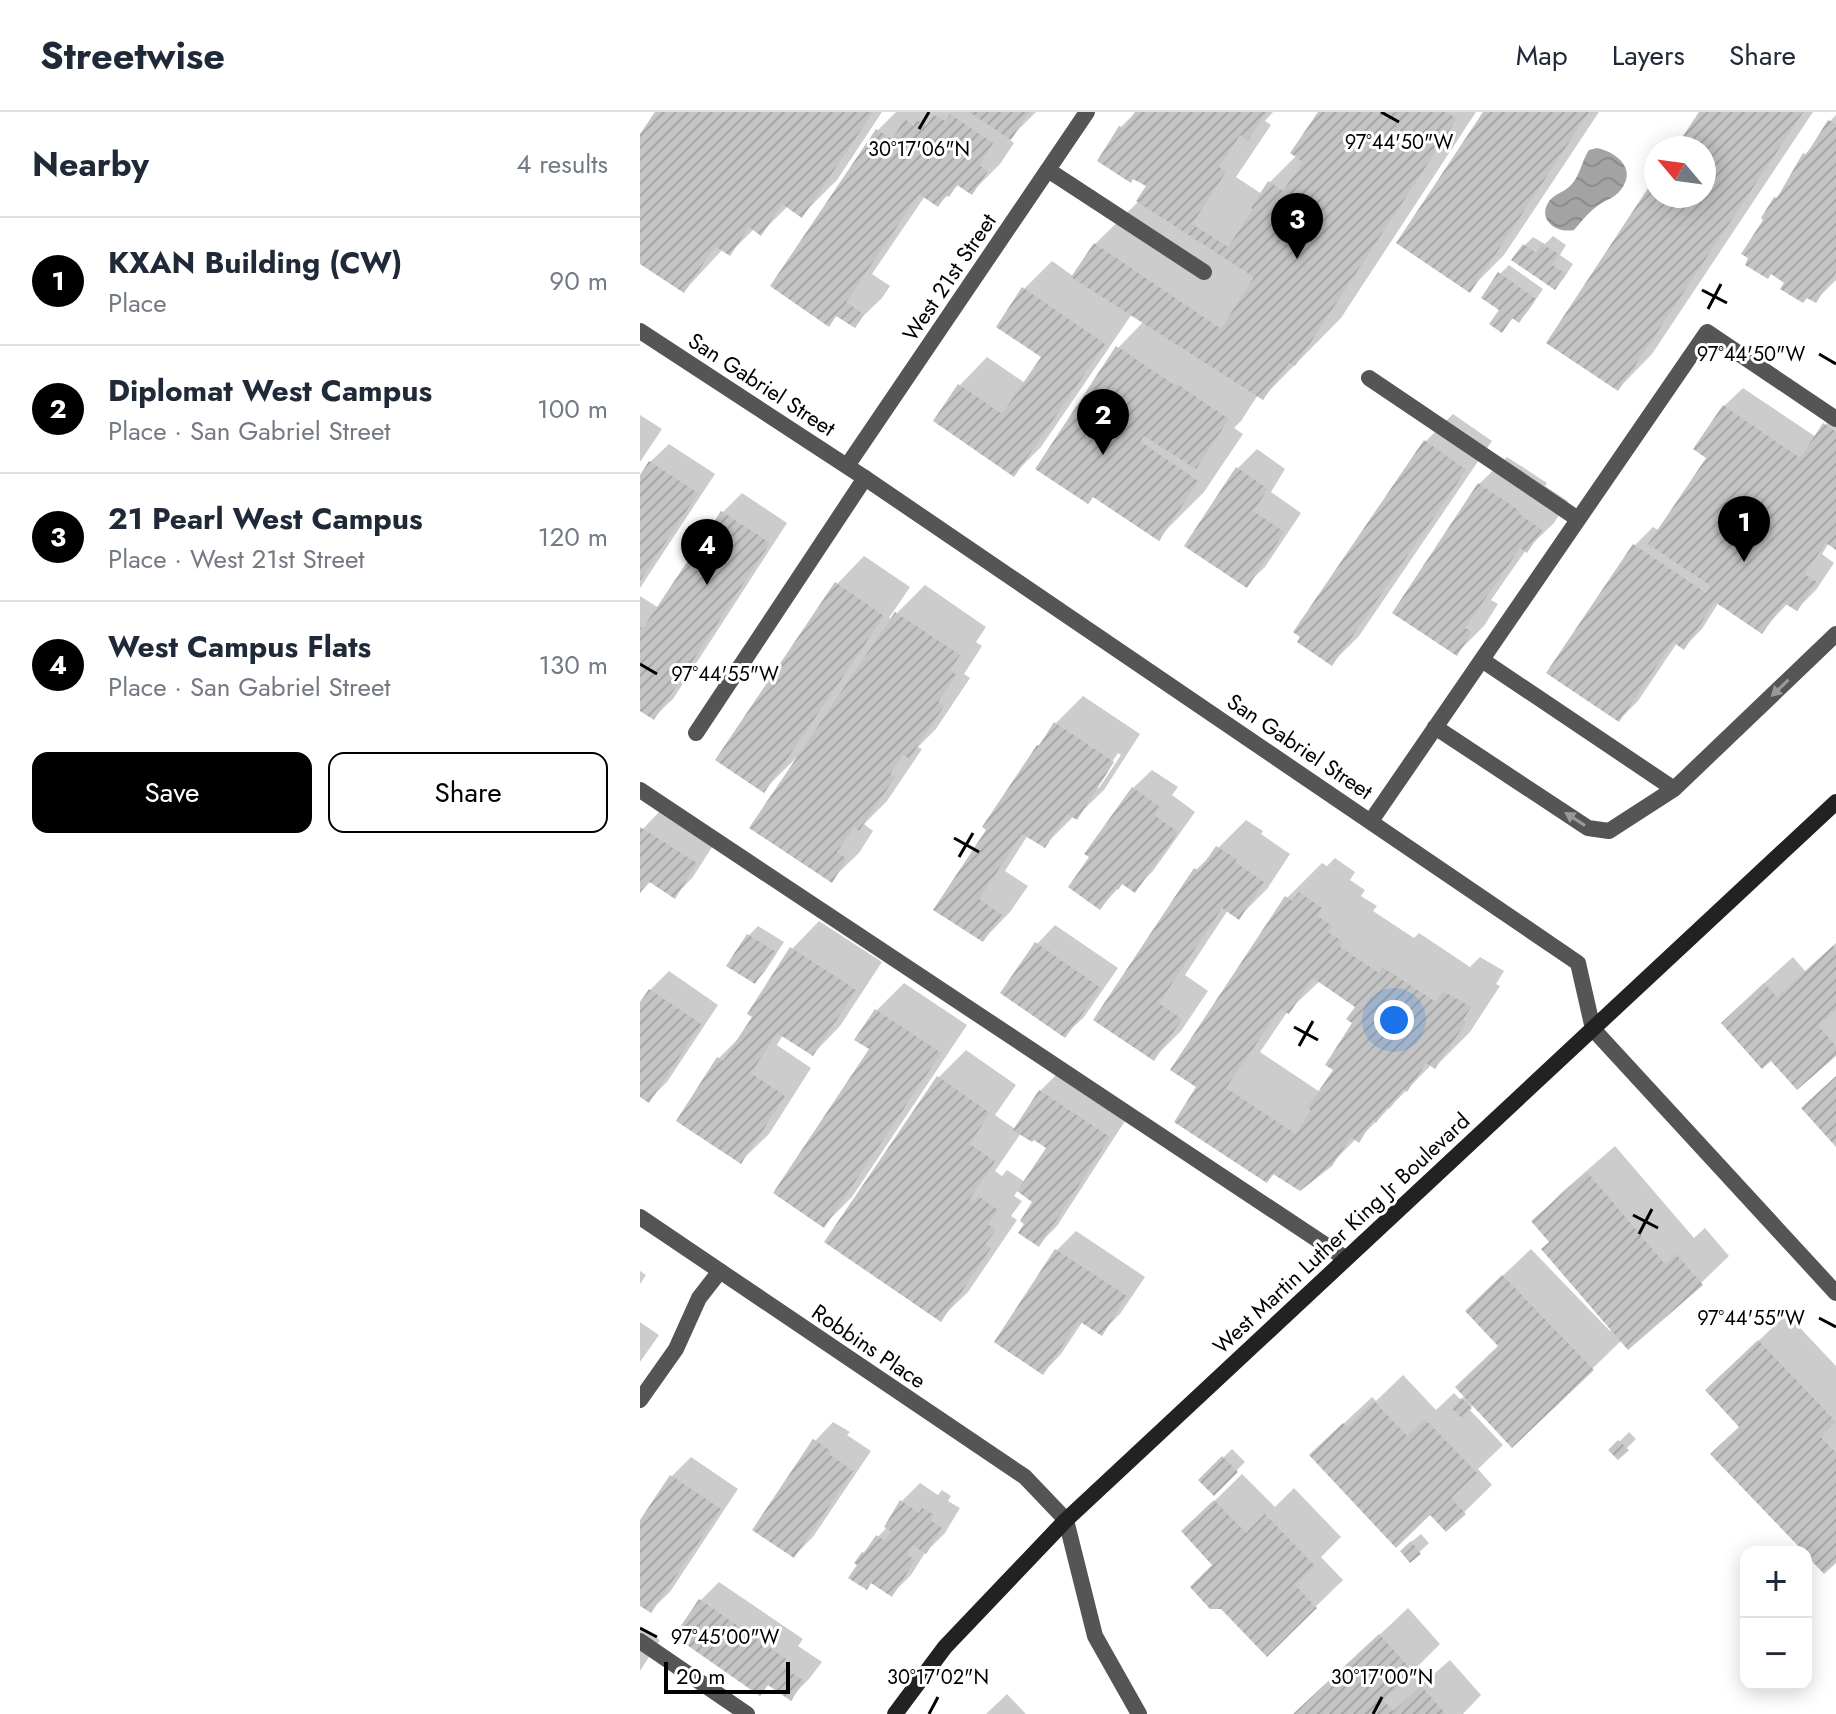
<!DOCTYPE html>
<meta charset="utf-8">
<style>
:root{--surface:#fff;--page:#f6f6f7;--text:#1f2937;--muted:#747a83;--line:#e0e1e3;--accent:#000}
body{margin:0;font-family:Jost,sans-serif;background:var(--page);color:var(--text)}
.controls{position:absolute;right:24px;bottom:24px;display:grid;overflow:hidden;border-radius:16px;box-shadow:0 4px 20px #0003}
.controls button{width:72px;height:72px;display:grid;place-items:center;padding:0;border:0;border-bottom:2px solid var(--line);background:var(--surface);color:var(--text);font:40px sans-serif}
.compass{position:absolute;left:1004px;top:24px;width:72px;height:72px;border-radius:50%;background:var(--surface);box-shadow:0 4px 20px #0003;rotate:299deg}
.scale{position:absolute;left:24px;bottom:20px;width:126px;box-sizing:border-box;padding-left:8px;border:4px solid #000;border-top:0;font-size:22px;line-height:28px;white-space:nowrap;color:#000;-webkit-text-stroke:6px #fff;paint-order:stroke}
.you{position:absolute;left:754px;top:908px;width:28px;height:28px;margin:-20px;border:6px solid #fff;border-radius:50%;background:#1a73e8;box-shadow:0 0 0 12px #1a73e833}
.badge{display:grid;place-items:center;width:52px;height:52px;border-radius:50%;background:var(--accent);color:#fff;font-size:26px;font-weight:700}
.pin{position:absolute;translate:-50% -66px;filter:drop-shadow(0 2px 4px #0008)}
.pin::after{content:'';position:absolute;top:42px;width:28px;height:24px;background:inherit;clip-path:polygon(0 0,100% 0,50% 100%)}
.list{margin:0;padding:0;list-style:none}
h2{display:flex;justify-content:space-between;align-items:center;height:104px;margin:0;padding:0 32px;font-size:34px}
h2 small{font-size:26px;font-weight:400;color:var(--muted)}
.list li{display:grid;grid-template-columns:52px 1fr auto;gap:24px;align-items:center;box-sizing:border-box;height:128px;padding:0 32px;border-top:2px solid var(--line)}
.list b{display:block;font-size:30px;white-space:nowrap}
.list p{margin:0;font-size:26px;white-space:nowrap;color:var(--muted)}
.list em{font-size:26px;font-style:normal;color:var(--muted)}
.actions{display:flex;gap:16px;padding:24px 32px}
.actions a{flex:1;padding:18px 0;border:2px solid var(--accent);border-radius:16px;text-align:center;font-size:28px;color:var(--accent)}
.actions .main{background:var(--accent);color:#fff}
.map{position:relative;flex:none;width:1196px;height:1602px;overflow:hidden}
header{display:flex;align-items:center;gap:48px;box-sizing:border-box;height:112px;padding:0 40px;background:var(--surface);border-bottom:2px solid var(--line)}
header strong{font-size:38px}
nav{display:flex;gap:44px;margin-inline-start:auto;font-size:28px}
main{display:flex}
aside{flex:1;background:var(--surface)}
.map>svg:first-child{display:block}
.water{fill:url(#water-waves)}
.shadow{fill:#0003;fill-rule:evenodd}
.building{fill:url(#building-hatch);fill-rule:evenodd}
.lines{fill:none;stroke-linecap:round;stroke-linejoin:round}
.lane{stroke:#555;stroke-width:16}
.street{stroke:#555;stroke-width:16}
.secondary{stroke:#222;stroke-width:16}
.oneway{fill:#999}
.ticks{fill:none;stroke:#000;stroke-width:3}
.labels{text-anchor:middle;stroke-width:6;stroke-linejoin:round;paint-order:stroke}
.street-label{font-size:22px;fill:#000;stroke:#fff}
.ticks-label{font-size:20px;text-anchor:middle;fill:#000;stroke:#fff;stroke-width:6;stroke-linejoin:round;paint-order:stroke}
</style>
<header>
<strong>Streetwise</strong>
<nav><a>Map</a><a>Layers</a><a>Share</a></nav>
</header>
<main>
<aside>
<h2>Nearby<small>4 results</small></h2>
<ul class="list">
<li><span class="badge">1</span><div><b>KXAN Building (CW)</b><p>Place</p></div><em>90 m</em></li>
<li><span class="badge">2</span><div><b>Diplomat West Campus</b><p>Place · San Gabriel Street</p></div><em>100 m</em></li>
<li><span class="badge">3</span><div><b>21 Pearl West Campus</b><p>Place · West 21st Street</p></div><em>120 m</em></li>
<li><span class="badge">4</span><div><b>West Campus Flats</b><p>Place · San Gabriel Street</p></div><em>130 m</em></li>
</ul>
<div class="actions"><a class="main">Save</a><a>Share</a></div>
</aside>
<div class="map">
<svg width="1196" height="1602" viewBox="0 0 1196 1602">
<defs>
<pattern id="water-waves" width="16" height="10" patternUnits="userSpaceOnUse" patternTransform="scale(2)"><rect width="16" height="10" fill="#a3a3a3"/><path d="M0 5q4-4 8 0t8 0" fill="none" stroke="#8b8b8b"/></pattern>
<pattern id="building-hatch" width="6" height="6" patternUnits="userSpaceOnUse" patternTransform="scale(2)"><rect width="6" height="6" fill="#c4c4c4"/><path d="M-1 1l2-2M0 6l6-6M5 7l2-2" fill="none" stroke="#a7a7a7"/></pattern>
</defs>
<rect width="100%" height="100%" fill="#fff"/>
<path class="water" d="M957 36C979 41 999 59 978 81 972 87 963 89 956 95 948 101 941 110 934 118 915 122 896 106 910 88 916 81 925 80 931 73 940 64 942 48 949 38Z"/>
<path class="shadow" d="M17 0H242L197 68 162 103 148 94 121 121 114 117 89 142 83 137 44 179 0 150V26Z
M256 0H396L369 27 374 31 360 52 332 80 319 72 298 93 285 84 232 162 250 174 242 186 214 213 198 203 188 212 133 174 238 18Z
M496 0H633L625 9 631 13 596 65 622 82 630 70 657 43 680 0H836L701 206 622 286 618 283 601 309 594 316 603 322 564 380 518 426 478 236 504 209 492 202 401 335 374 362 295 308 320 273 347 245 385 271 403 245 384 177 412 149 433 164 455 132 499 89 508 74 459 48 481 15Z
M846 0H959L864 143 829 178Z
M1061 0H1173L1012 242 978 277 1016 68V84H1064V36H1037Z
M1196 3V168L1176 188 1147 170 1136 86 1144 78 1165 42 1176 31 1190 9Z
M913 124 926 133 920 143 933 152 924 166 915 175 884 134 893 125 905 132Z
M869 153 903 177 888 199 879 208 874 205 862 218 860 162Z
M1103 276 1176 325 1185 313 1196 301V435L1189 431 1182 442 1194 451 1176 478 1157 497 1148 491 1122 519 1079 490 1062 517 1044 535 1037 531 998 589 979 608 995 433 1013 415 1020 419 1069 346 1084 294Z
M813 302 852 329 719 524 692 551 785 330Z
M0 303 22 317 0 350Z
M29 332 75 362 0 476V366L10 350Z
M617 337 645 357 631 380 661 401 625 455 606 473 598 356Z
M867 345 907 371 905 374 928 389 914 411 886 438 851 488 858 492 844 514 817 541 839 372Z
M102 381 147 411 33 587 14 605 0 596V484L19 496 83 400Z
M224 444 270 475 249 506 251 507 285 473 346 515 336 530 342 534 324 562 330 566 296 617 278 635 282 637 247 689 224 712 233 719 219 741 191 768 157 645 123 679 197 472Z
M443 584 500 622 464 678 436 705 434 704 404 734 388 723 365 759 388 774 370 800 343 828 296 797 348 717 398 634 415 612ZM478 641 481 643 459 676H455Z
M512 658 538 675 532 683 555 700 513 759 494 778 483 771 460 796 452 745 493 676Z
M21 698 74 732 53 765 35 784 11 769 0 781V720Z
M606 708 623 719 621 722 650 742 627 777 599 805 588 798 545 863 568 879 541 919 514 946 456 908 556 758Z
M695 746 715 760 710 768 725 778 721 784 737 794 733 799 774 826 779 821 830 855 840 845 864 859 856 872 860 874 830 920 795 955 792 952 718 1028 716 1027 691 1052 635 1061 627 1069 559 974 647 786 682 751 687 754ZM680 869 718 894 714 910 695 958 680 980 620 940 648 899Z
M179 809 242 850 200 914 173 942 143 923 137 933 171 956 129 1022 101 1049 38 1008 79 946 104 921 152 837Z
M415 813 478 856 444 905 425 923 397 832Z
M118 814 144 830 124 861 115 870 109 823Z
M1196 831V941L1111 883 1153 845 1165 859Z
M29 859 78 893 27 970 8 989 0 983V894L10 878Z
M264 871 327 913 212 1085 184 1113 232 937 237 898Z
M326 938 376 973 355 1003 375 1017 400 979 419 960 487 1006 417 1114 398 1133 395 1089 378 1078 374 1084 382 1089 371 1104 377 1108 328 1180 300 1207 298 966ZM381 1021 394 1026 409 1035 385 1070 367 1058 362 1064 355 1059Z
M975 1034 1054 1126 1065 1116 1089 1144 1061 1171 988 1235 982 1228 952 1257 834 1292 829 1297 863 1333 838 1357 852 1373 807 1417 699 1316 732 1285 736 1289 763 1263 796 1298 814 1281 821 1288 860 1233 855 1171 891 1137 970 1219 972 1217 912 1129 894 1109 921 1081Z
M436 1119 505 1165 480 1202 461 1221 443 1209 421 1242 403 1261 357 1230 417 1138Z
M0 1159 6 1163 0 1172Z
M1147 1202 1196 1254V1448L1101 1314 1095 1251Z
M0 1210 19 1223 0 1250Z
M193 1310 210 1320 207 1323 231 1339 173 1425 154 1444 175 1329Z
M989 1320 996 1327 978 1345 971 1338Z
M592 1337 605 1350 574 1381 561 1368Z
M51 1345 98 1377 30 1480 11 1498 0 1491V1412L32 1364Z
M602 1362 635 1395 654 1376 701 1425 681 1445 703 1468 627 1542 575 1453 544 1419Z
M280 1371 298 1383 302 1378 311 1384 308 1389 320 1396 305 1421 285 1441 271 1463 252 1482 232 1470 227 1476 223 1441 247 1415 261 1390Z
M781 1422 789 1431 770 1449 771 1430Z
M79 1470 163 1527 158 1534 182 1550 169 1567 150 1586 129 1572 120 1581 60 1489Z
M768 1496 800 1532 771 1561 781 1573 810 1548 841 1583 823 1602H656Z
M0 1515 20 1528 0 1559Z
M367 1582 386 1602H346Z"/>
<path class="building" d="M15 0H233L162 106 142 92 121 124 109 115 90 144 75 134 44 181 0 152V22Z
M329 0H389L371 28Z
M495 0H627L608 28 600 23 579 55 586 60 552 112 588 135 613 97 611 96 628 69 643 79 663 50 650 41 678 0H807L817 7 655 254 649 251 623 288 431 165 454 131 581 217 614 165 496 89 506 74 493 67 491 71 457 49 479 14 484 16Z
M843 0H949L830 181 756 131Z
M1059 0H1163L978 279 906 231 1016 64V84H1064V36H1035Z
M310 2 353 31 339 53 348 59 332 83 317 73 309 85 306 83 298 95 279 82 206 190 224 203 215 216 196 204 189 215 130 174 236 17 252 27 265 7 273 14 277 8 286 14 294 3 305 9Z
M1188 8 1196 12V160L1176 191 1167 186 1163 191 1140 177 1144 171 1131 162 1128 167 1105 153 1108 146 1101 142 1123 108 1121 106 1134 85 1137 86 1163 41 1166 43Z
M883 132 896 141 902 132 919 142 912 153 926 162 915 178 871 148Z
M858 160 896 187 879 211 872 206 862 221 849 212 859 198 841 186Z
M382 175 465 232 374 365 293 309 318 272 362 302 401 245 356 215Z
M476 234 536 274 537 272 589 307 556 357 504 324 500 329 558 369 519 429 453 385 448 392 395 357Z
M1083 293 1160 346 1183 311 1196 320V438L1186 431 1164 462 1177 470 1157 499 1144 491 1122 522 1075 490 1044 538 1033 530 979 610 906 561 993 432 1066 481 1071 474 1008 432 1066 346 1053 337Z
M784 328 826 358 692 554 657 530 660 525 653 520Z
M9 349 58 381 0 469V363Z
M596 355 628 377 613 399 644 420 607 476 544 434Z
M838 371 880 399 879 402 902 418 887 441 880 436 825 516 832 520 817 544 752 501Z
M81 399 130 431 14 608 0 599V515L3 516Z
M195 470 244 504 124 681 75 648Z
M255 500 320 543 310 558 316 563 298 590 304 594 269 647 263 642 250 662 255 665 219 719 214 715 197 740 207 747 192 771 109 716Z
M414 610 474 650 437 708 427 702 405 736 382 722 339 787 362 803 343 830 293 798 346 718 342 715 397 633 399 634Z
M492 675 520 695 514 703 538 720 495 781 482 772 478 778 476 776 460 798 428 775 449 745 444 742Z
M0 715 57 751 35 787 8 769 0 781Z
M576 734 597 747 595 750 624 770 599 808 582 796 519 891 542 907 514 949 453 908 554 756 559 759Z
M659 780 682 796 677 804 692 814 688 820 703 830 700 835 739 861 742 855 796 890 803 879 831 895 823 908 826 910 795 957 786 951 767 980 763 977 750 996 747 995 736 1011 733 1008 719 1031 711 1025 692 1054 660 1079 633 1062 627 1071 534 1010 556 975 530 958 645 784 652 789ZM673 866 715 895 706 907 712 911 685 953 693 958 667 996 671 998 656 1022 586 976 640 897 649 902Z
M107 822 136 840 115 872 86 854Z
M395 830 461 876 425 926 360 881Z
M1193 834 1196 838V898L1178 914 1196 934V944L1157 978 1131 949 1122 957 1081 911 1124 871 1137 885Z
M150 835 216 878 173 944 137 921 111 961 145 984 101 1052 36 1009 77 945 83 949 112 905 107 902Z
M9 877 61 912 9 991 0 985V890Z
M235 897 301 941 184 1116 133 1081 229 937 214 928Z
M297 964 350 1001 329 1032 355 1049 329 1088 334 1091 338 1084 358 1098 348 1112 356 1118 345 1132 351 1136 301 1210 184 1130Z
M1196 964V1035L1161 996Z
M399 978 470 1025 399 1135 378 1121 384 1112 380 1109 392 1090 377 1079 406 1036 394 1028 392 1030 373 1018Z
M947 1060 1025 1152 1036 1142 1063 1173 988 1238 901 1137 909 1130 891 1109Z
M415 1137 487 1184 462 1224 439 1209 403 1263 354 1230Z
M862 1163 954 1258 872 1336 815 1275 858 1234 825 1199Z
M1118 1228 1196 1310 1181 1325 1196 1341V1451L1184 1462 1166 1443V1440H1164L1070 1342 1099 1315 1065 1278Z
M821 1286 832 1296 822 1306 812 1297Z
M734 1289 767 1324 785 1307 837 1361 811 1386 826 1402 806 1420 790 1403 756 1436 669 1343 703 1311 707 1315Z
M173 1327 192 1340 190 1343 213 1359 154 1446 112 1418Z
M978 1328 989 1338 978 1348 968 1338Z
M582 1344 598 1360 574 1384 558 1368Z
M30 1363 81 1397 11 1501 0 1494V1408Z
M260 1388 279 1401 282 1396 294 1403 291 1409 302 1416 286 1442 273 1433 267 1443 275 1448 252 1485 231 1471 227 1478 208 1466 217 1453 214 1451 222 1440 224 1441 236 1423 245 1429 251 1419 244 1415Z
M574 1388 606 1421 625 1402 675 1454 655 1473 677 1496 627 1545 581 1497H570L550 1475 572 1453 541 1419Z
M771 1429 781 1442 770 1451 760 1439Z
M59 1487 146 1547 141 1554 164 1569 151 1589 128 1573 120 1584 34 1524Z
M739 1522 774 1561 743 1588 753 1599 781 1574 806 1602H653Z"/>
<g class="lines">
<path class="lane" d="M408 58 564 160
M729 266 938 407
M842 548 1034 677
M795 615 948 716 969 719 1034 677 1196 522
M56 621 225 366
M0 678 705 1146
M731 709 1067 220 1196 307
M0 1288 36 1237 59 1186 80 1159
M0 1529 107 1602"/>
<path class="street" d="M0 219 225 366 938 851 953 917 1196 1181
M207 354 447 0
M0 1105 385 1365 426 1408 455 1524 499 1602"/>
<path class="secondary" d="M255 1602 305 1535 426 1408 1196 690"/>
</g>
<defs><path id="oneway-solid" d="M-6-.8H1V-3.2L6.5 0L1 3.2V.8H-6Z" transform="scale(2)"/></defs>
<g class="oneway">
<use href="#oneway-solid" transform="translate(1140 576) rotate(136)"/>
<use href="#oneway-solid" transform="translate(935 707) rotate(-147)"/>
</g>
<path class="ticks" d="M741 0 759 10M279 17 289 0M1062 178 1087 191M1068 197 1081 172M1179 242 1196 252M0 552 17 562M314 726 339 740M319 745 333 721M654 915 678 928M659 934 673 909M993 1103 1018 1116M999 1122 1012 1097M1179 1206 1196 1215M0 1516 17 1525M289 1602 298 1585M733 1602 742 1585"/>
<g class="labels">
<g class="street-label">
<text transform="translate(309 165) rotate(-56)" y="8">West 21st Street</text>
<text transform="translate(122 272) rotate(33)" y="8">San Gabriel Street</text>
<text transform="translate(660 634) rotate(34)" y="8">San Gabriel Street</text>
<text transform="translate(701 1121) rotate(-43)" y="8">West Martin Luther King Jr Boulevard</text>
<text transform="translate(229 1234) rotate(34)" y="8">Robbins Place</text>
</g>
</g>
<g class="ticks-label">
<text x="759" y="37">97°44'50"W</text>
<text x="279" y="44">30°17'06"N</text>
<text x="1111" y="249">97°44'50"W</text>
<text x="85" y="569">97°44'55"W</text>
<text x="1111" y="1213">97°44'55"W</text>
<text x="85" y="1532">97°45'00"W</text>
<text x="298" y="1572">30°17'02"N</text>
<text x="742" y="1572">30°17'00"N</text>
</g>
</svg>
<div class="controls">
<button>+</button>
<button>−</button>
</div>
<svg class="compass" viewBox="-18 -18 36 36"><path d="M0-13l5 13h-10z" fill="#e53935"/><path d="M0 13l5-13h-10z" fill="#747a83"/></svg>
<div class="scale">20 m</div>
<div class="you"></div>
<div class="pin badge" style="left:1104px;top:450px">1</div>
<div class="pin badge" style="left:463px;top:343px">2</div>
<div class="pin badge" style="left:657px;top:147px">3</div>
<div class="pin badge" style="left:67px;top:473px">4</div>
</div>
</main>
